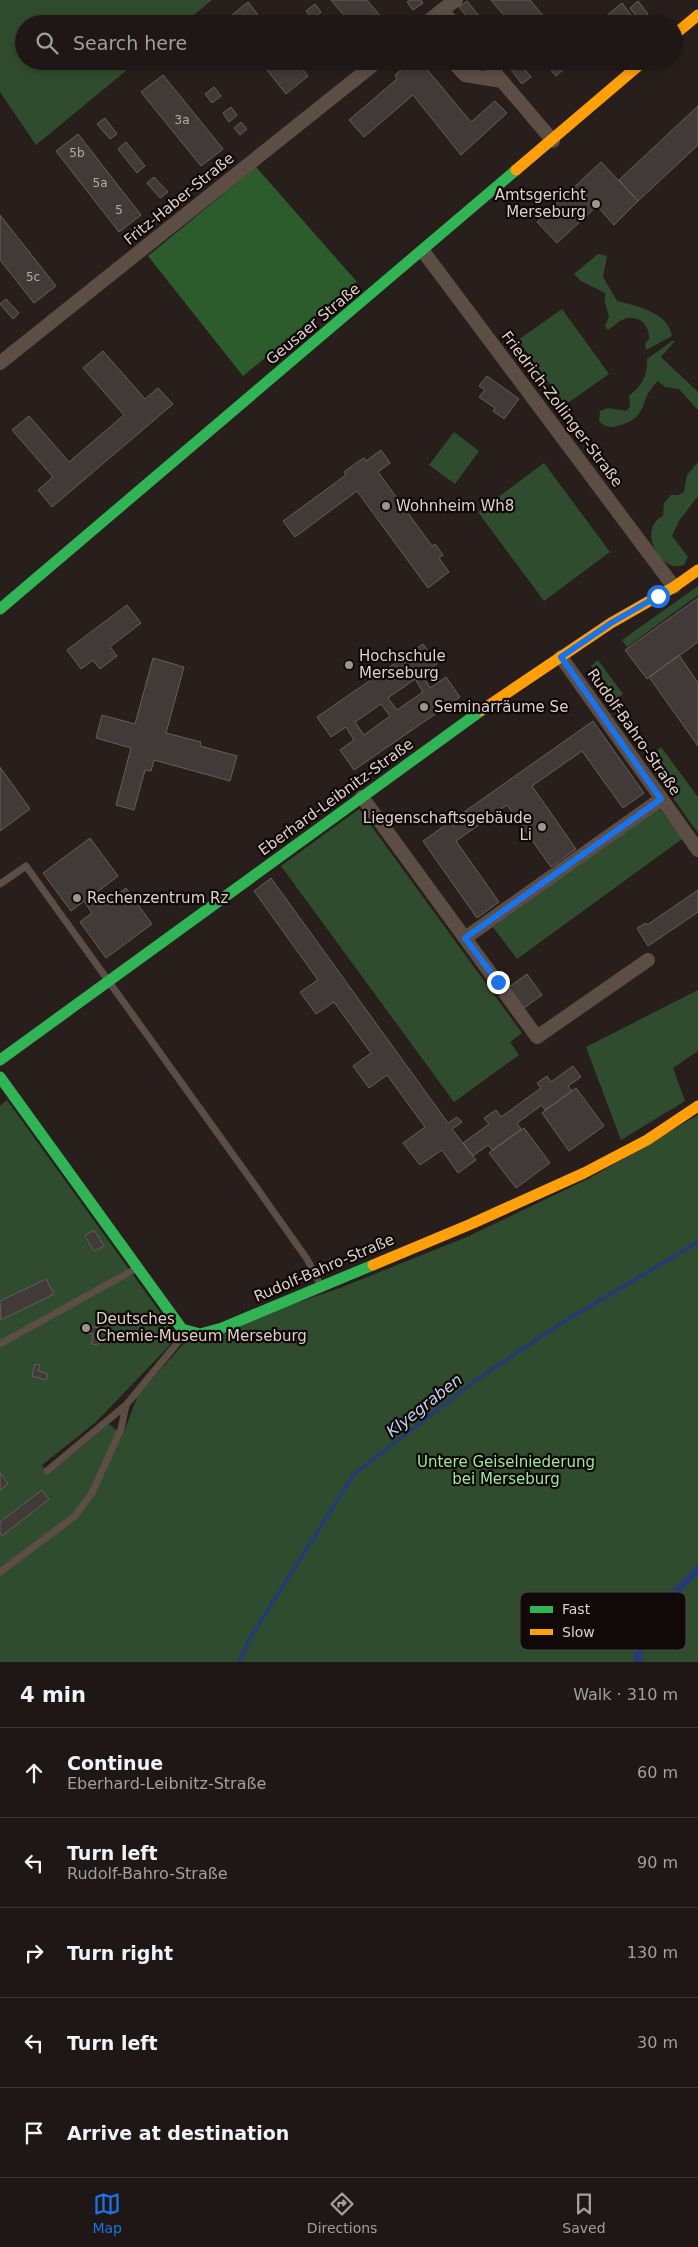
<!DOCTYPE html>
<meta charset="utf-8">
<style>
:root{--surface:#1e1715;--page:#26201e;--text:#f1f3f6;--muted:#a19fa0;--line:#3c3634;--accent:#1a73e8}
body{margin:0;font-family:"DejaVu Sans",sans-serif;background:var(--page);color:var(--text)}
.stop{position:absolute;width:15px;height:15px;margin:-11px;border:4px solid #1a73e8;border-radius:50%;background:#fff}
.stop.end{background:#1a73e8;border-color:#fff;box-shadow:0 1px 5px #0008}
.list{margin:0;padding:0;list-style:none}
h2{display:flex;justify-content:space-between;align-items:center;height:65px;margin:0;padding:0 20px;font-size:21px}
h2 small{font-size:16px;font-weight:400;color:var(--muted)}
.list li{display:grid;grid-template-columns:32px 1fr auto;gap:15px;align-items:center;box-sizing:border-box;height:90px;padding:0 20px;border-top:1px solid var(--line)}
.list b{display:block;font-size:19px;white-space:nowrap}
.list p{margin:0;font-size:16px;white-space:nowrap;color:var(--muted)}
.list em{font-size:16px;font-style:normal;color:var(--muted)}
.icon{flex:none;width:28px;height:28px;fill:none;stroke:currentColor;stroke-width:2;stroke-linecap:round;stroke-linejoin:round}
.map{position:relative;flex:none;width:698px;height:1662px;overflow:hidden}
.search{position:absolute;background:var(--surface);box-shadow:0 2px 8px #0003;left:15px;right:15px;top:15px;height:55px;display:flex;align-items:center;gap:12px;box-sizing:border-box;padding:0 18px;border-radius:28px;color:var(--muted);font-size:19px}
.sheet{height:515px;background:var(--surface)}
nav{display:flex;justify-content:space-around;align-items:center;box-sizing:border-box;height:70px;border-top:1px solid var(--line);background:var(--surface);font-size:14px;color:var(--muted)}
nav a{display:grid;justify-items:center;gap:2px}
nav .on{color:var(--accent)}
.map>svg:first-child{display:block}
.green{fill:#304c2e}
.forest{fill:#2d5c2c}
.water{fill:#263c70}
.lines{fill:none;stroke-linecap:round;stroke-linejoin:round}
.stream{stroke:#263c70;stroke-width:4}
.building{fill:#423a38;stroke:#665e5b;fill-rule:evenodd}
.lane{stroke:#5c4e45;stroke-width:7}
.street{stroke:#5c4e45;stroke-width:14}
.fast{stroke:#30b455;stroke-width:11}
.slow{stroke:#ff9f0a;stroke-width:11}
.route{stroke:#1a73e8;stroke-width:6}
.poi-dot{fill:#9d938f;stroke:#100907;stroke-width:2}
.labels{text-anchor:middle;stroke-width:4.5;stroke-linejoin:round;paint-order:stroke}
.number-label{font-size:12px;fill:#b6aba8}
.poi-label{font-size:15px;fill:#dcd1cd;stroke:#100907;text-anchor:start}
.street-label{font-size:15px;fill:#dcd1cd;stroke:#100907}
.park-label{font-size:15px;fill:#9cea9c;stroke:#100907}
.water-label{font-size:16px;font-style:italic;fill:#bfd1f4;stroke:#100907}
.key{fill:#100907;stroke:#4d4542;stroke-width:1}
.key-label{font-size:14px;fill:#dcd1cd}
</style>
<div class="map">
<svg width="698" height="1662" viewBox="0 0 698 1662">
<rect width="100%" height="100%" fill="#281f1c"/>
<path class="green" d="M0 0H212L183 24H24V61H138L36 145 0 92Z
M598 254 607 256 603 277 617 301C637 306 668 312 672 336L646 350 645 344 649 339C650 324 637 313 622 320 617 322 613 327 608 330L605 326 609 317 605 303V293L581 281 574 274Z
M562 309 609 374 565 405 518 340Z
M672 341H675L661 357 698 392V410L679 389 665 387 658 381C637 400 651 418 617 426 610 428 604 427 599 421L600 411 608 408 626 411 630 407 629 396C642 386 648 375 647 359Z
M454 432 479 451 455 484 429 465Z
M698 462V496L679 521 672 536 688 557 684 565C659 574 637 528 663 516L664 503 671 495H678L684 492 687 475Z
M544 463 610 552 544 601 478 512Z
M698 586V595L627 647 622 640Z
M598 660 623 694 616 699 591 666Z
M661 747 698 797V833L645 759Z
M658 807 682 839 517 959 493 927Z
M359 809 522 1033 510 1042 519 1055 454 1102 281 866Z
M698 990V1051L673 1068 685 1101 621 1140 586 1047Z
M7 1100 175 1333 173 1340 168 1347 96 1422 42 1465 49 1474 109 1424 116 1430 124 1432 138 1395 187 1340 340 1288 469 1236 590 1178 698 1115V1662H0V1106Z"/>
<path class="forest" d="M256 167 357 282 243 376 148 256Z"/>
<path class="water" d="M698 1564V1575L648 1625 643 1639V1662H634L633 1637 639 1622Z"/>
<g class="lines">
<path class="stream" d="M239 1662 250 1638 354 1474 479 1378 560 1324 698 1242"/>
</g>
<path class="building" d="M331 0H367L387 24H351Z
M410 0H421L423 3 413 10 407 2Z
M491 0H530L550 24H511Z
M467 1 480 17 472 23 459 7Z
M638 1 648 14 639 20 630 8Z
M248 2 265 24H230L226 20Z
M622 3 632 16 623 24H611L605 17Z
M315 4 321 12 312 19 306 11Z
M260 61H296L308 76 286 94Z
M411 61H420L471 122 495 101 507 113 461 155 413 95 364 137 349 120 397 79 395 75Z
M516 61H518L531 77 522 84 509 67Z
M543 61H573L556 76Z
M163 75 223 149 201 166 141 92Z
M214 87 221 96 212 103 205 94Z
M698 106V145L638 201 619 180Z
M231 107 237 115 229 122 223 113Z
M105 118 117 134 110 139 97 124Z
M241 122 247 129 240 135 234 128Z
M78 134 141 215 119 232 56 151Z
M126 142 145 166 137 173 118 149Z
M601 162 638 201 614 225 597 206 557 243 537 222Z
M154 177 168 192 160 198 147 183Z
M0 215 56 286 34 303 0 260Z
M6 299 19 313 13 319 0 304Z
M103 351 145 399 158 388 173 404 52 507 38 490 53 477 12 430 29 416 69 462 124 415 83 368Z
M487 376 519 399 504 419 493 411 495 408 479 397 485 390 479 386Z
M381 450 390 463 378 472 432 546 435 544 443 555 439 558 449 572 428 588 357 491 295 537 283 521 346 475 344 472 359 461 364 458 366 461Z
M698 598V642L647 679 625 650Z
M127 605 141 623 110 647 117 656 100 669 93 660 81 669 67 650Z
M423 644 437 664 422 674 430 688 446 677 460 697 354 770 340 750 354 740 346 727 331 737 317 717ZM415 679 423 692 397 710 388 698ZM381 704 390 716 364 735 355 722Z
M679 655 698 683V746L649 677Z
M153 658 184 667 166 733 201 742 200 746 237 756 230 781 154 760 151 771 145 770 134 810 116 805 131 748 96 738 102 715 135 724Z
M593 721 644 793 623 808 582 751 532 786 576 849 551 867 507 805 456 841 499 902 477 918 423 841Z
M0 767 30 809 0 831Z
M90 838 118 876 92 896 94 899 97 897 100 901 97 903 100 907 126 888 152 924 106 958 80 922 92 913 84 901 71 911 43 873Z
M271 878 448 1123 457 1117 462 1122 452 1129 476 1160 458 1173 442 1150 420 1165 403 1143 425 1127 387 1075 369 1088 353 1066 371 1053 334 1002 316 1014 300 992 318 980 254 891Z
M698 890V912L648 946 637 928 646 923 647 925Z
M527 974 542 995 524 1008 509 987Z
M573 1066 581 1077 568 1086 572 1091 545 1110 542 1105 517 1123 521 1129 492 1150 488 1145 473 1156 463 1143 489 1124 484 1118 496 1110 501 1117 541 1088 537 1083 547 1076 551 1082Z
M576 1088 604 1126 569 1151 542 1113Z
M524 1128 550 1163 516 1188 489 1153Z
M94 1230 104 1246 94 1251 85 1236Z
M46 1279 54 1294 1 1320 0 1301Z
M86 1326 101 1328 98 1345 92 1344 93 1334 85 1332Z
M35 1364 40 1365 38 1371 48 1374 46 1380 32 1376Z
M0 1473 8 1484 0 1490Z
M42 1490 49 1499 2 1536 0 1533V1522Z"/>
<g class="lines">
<path class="lane" d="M0 884 26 866 254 1184 307 1259 320 1284
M0 1344 137 1268
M47 1471 126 1405 179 1341 182 1329
M0 1572 75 1516 92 1493 121 1429 126 1405"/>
<path class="street" d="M442 10 456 0
M425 24 442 10 454 24
M452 61 465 75 502 81 553 141
M485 61 502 81
M423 251 674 587
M0 363 378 61
M561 657 698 850
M362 797 537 1037 648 960
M465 938 661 799"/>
<path class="fast" d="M0 609 516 170
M0 1060 482 710
M0 1077 182 1329 200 1334 222 1328 373 1265"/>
<path class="slow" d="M674 35 698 15
M516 170 644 61
M482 710 611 623 674 587 698 570
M373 1265 471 1224 584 1173 647 1140 698 1106"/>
</g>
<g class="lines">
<path class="route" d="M498 982 465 938 661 799 561 657 611 623 658 596"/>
</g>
<g class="poi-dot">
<circle cx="596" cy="204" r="5"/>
<circle cx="386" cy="506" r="5"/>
<circle cx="349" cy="665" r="5"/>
<circle cx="424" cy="707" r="5"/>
<circle cx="542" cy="827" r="5"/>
<circle cx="77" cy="898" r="5"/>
<circle cx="86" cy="1328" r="5"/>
</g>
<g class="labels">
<g class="number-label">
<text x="182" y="124">3a</text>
<text x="77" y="157">5b</text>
<text x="100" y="187">5a</text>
<text x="119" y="214">5</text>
<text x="33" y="281">5c</text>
</g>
<g class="poi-label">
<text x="586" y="200" text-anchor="end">Amtsgericht<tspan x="586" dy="17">Merseburg</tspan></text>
<text x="396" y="511">Wohnheim Wh8</text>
<text x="359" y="661">Hochschule<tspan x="359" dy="17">Merseburg</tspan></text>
<text x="434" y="712">Seminarräume Se</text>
<text x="532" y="823" text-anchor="end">Liegenschaftsgebäude<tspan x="532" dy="17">Li</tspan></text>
<text x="87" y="903">Rechenzentrum Rz</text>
<text x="96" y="1324">Deutsches<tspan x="96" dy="17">Chemie-Museum Merseburg</tspan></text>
</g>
<g class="street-label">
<text transform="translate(179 199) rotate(-39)" y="5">Fritz-Haber-Straße</text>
<text transform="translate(313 324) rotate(-40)" y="5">Geusaer Straße</text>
<text transform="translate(562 409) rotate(53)" y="5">Friedrich-Zollinger-Straße</text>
<text transform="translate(634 732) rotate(55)" y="5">Rudolf-Bahro-Straße</text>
<text transform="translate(336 797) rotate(-36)" y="5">Eberhard-Leibnitz-Straße</text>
<text transform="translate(324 1268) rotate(-23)" y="5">Rudolf-Bahro-Straße</text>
</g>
<g class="park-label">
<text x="506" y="1467">Untere Geiselniederung<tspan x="506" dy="17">bei Merseburg</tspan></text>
</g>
<g class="water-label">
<text transform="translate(424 1405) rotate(-38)" y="6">Klyegraben</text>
</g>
</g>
<rect x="520" y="1592" width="166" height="58" rx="8" class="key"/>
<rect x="530" y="1606" width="23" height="7" fill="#30b455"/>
<rect x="530" y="1629" width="23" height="6" fill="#ff9f0a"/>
<g class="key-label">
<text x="562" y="1614">Fast</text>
<text x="562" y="1637">Slow</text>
</g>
</svg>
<div class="stop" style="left:658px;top:596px"></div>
<div class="stop end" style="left:498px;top:982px"></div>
<div class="search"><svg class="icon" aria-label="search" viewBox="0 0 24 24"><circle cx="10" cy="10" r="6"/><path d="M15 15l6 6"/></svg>Search here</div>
</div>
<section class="sheet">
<h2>4 min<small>Walk · 310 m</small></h2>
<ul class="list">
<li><svg class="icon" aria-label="ahead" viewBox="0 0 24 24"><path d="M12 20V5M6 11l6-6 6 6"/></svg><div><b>Continue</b><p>Eberhard-Leibnitz-Straße</p></div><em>60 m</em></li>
<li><svg class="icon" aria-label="left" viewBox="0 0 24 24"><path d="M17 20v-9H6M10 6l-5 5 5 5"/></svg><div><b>Turn left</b><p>Rudolf-Bahro-Straße</p></div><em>90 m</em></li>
<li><svg class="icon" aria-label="right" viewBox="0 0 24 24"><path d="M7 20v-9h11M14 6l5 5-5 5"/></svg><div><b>Turn right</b></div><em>130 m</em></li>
<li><svg class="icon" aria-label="left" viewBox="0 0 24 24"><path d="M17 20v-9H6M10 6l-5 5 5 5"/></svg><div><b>Turn left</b></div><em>30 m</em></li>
<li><svg class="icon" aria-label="arrive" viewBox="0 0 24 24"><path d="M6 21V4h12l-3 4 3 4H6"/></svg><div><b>Arrive at destination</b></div></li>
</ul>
</section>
<nav>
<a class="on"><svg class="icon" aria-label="map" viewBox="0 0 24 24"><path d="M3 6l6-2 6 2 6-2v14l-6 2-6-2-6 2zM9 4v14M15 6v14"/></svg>Map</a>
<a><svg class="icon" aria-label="directions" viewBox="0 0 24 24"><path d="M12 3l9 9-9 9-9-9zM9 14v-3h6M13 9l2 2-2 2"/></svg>Directions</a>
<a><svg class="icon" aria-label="saved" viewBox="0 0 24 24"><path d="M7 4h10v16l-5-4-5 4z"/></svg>Saved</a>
</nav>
